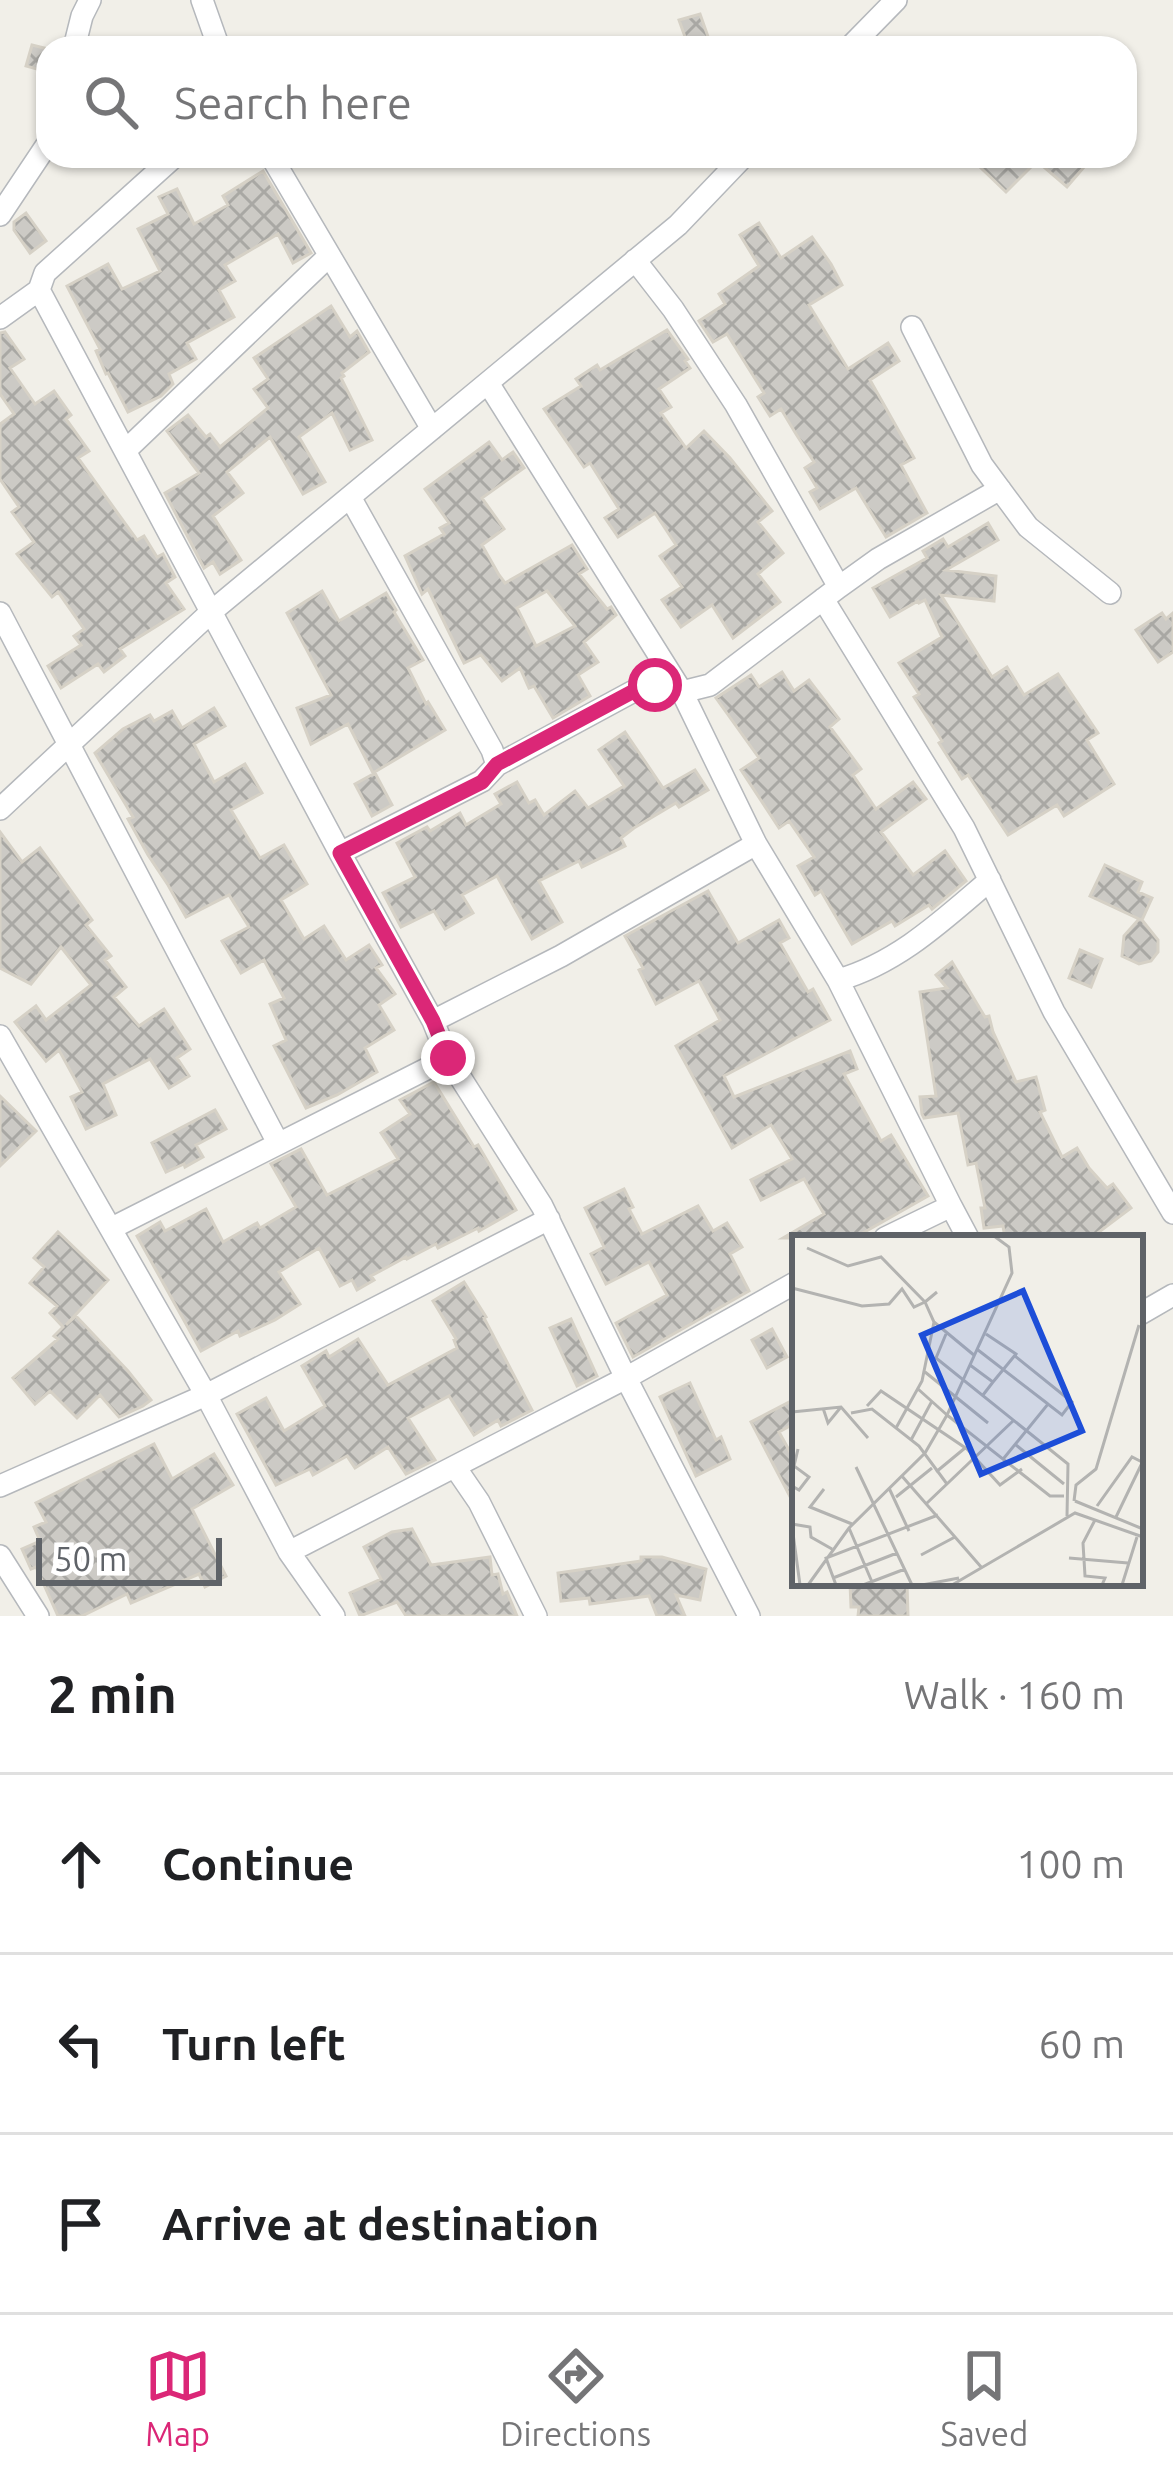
<!DOCTYPE html>
<meta charset="utf-8">
<style>
:root{--surface:#fff;--page:#f2f2f2;--text:#202124;--muted:#757577;--line:#e0e0e0;--accent:#db2777}
body{margin:0;font-family:Ubuntu,sans-serif;background:var(--page);color:var(--text)}
.scale{position:absolute;left:36px;bottom:30px;width:186px;box-sizing:border-box;padding-left:12px;border:6px solid #5f6368;border-top:0;font-size:33px;line-height:42px;white-space:nowrap;color:#5f6368;-webkit-text-stroke:9px #fff;paint-order:stroke}
.stop{position:absolute;width:36px;height:36px;margin:-27px;border:9px solid #db2777;border-radius:50%;background:#fff}
.stop.end{background:#db2777;border-color:#fff;box-shadow:0 3px 12px #0008}
.list{margin:0;padding:0;list-style:none}
h2{display:flex;justify-content:space-between;align-items:center;height:156px;margin:0;padding:0 48px;font-size:51px}
h2 small{font-size:39px;font-weight:400;color:var(--muted)}
.list li{display:grid;grid-template-columns:78px 1fr auto;gap:36px;align-items:center;box-sizing:border-box;height:180px;padding:0 48px;border-top:3px solid var(--line)}
.list b{display:block;font-size:45px;white-space:nowrap}
.list em{font-size:39px;font-style:normal;color:var(--muted)}
.icon{flex:none;width:66px;height:66px;fill:none;stroke:currentColor;stroke-width:2;stroke-linecap:round;stroke-linejoin:round}
.map{position:relative;flex:none;width:1173px;height:1616px;overflow:hidden}
.search{position:absolute;background:var(--surface);box-shadow:0 3px 9px #0004;left:36px;right:36px;top:36px;height:132px;display:flex;align-items:center;gap:30px;box-sizing:border-box;padding:0 42px;border-radius:36px;color:var(--muted);font-size:45px}
.sheet{height:696px;background:var(--surface)}
nav{display:flex;justify-content:space-around;align-items:center;box-sizing:border-box;height:168px;border-top:3px solid var(--line);background:var(--surface);font-size:33px;color:var(--muted)}
nav a{display:grid;justify-items:center;gap:6px}
nav .on{color:var(--accent)}
.map>svg:first-child{display:block}
.building{fill:url(#building-cross-hatch);stroke:#d6d1c6;stroke-width:3;fill-rule:evenodd}
.lines{fill:none;stroke-linecap:round;stroke-linejoin:round}
.street-casing{stroke:#b5b8bc;stroke-width:24}
.street{stroke:#fff;stroke-width:21}
.route{stroke:#db2777;stroke-width:15}
.inset-road{fill:none;stroke:#b3b3b1;stroke-width:3}
.view{fill:#1d4ed8;fill-opacity:0.15;stroke:#1d4ed8;stroke-width:6}
.inset-edge{fill:none;stroke:#5f6368;stroke-width:6}
</style>
<div class="map">
<svg width="1173" height="1616" viewBox="0 0 1173 1616">
<defs>
<pattern id="building-cross-hatch" width="8" height="8" patternUnits="userSpaceOnUse" patternTransform="scale(3)"><rect width="8" height="8" fill="#cccac5"/><path d="M0 0l8 8M0 8l8-8" fill="none" stroke="#a9a8a4"/></pattern>
</defs>
<rect width="100%" height="100%" fill="#f1efe8"/>
<path class="building" d="M700 14 712 48H689L679 20Z
M32 45 48 49V72L26 66Z
M993 156H1074L1085 166 1067 187 1037 161 1006 192 981 168Z
M263 171 311 253 293 263 278 234 225 265 235 281 219 290 234 317 187 343 196 359 169 374 173 384 161 396 128 412 108 373 106 374 96 351 100 349 67 286 108 264 122 289 160 271 138 229 168 214 159 197 177 189 194 224 228 205 223 196Z
M26 213 46 241 30 253 14 230V222Z
M759 223 781 258 812 237 831 264 842 285 809 305 848 369 888 343 899 361 870 380 914 458 901 465 927 513 886 537 856 488 820 509 810 492 817 488 805 468 814 462 796 434 781 409 770 416 758 397 764 393 727 334 713 342 699 321 725 304 719 294 759 266 740 235Z
M331 306 350 337 357 331 369 352 342 373 344 376 341 378 372 440 350 450 332 413 299 437 325 482 303 494 270 437 227 472 243 493 213 516 241 560 220 574 213 562 204 568 165 493 199 473 167 431 188 415 206 437 210 434 220 447 268 408 254 389 268 379 254 358Z
M667 330 688 359 685 361 690 368 659 389 671 407 661 413 686 448 704 431 730 458 772 511 758 522 783 553 758 574 780 602 733 638 712 605 681 627 662 600 682 587 660 556 676 545 655 513 618 537 605 518 619 509 590 463 584 467 544 409 581 386 576 379 597 365 600 370Z
M5 332 24 359 10 368 35 404 54 391 71 415 66 419 89 451 78 458 137 540 144 536 157 557 163 554 175 577 166 583 184 609 120 649 125 656 104 672 98 664 61 688 48 666 81 645 74 636 84 629 58 592 52 597 17 554 34 542 12 512 19 507 0 479V424L14 414 0 394V333Z
M489 442 502 460 513 452 524 468 482 498 504 529 482 545 499 575 505 583 572 545 587 569 579 574 607 609 611 607 616 615 584 642 598 662 578 675 590 696 553 718 534 686 529 688 520 668 502 681 481 655 464 663 428 589 422 594 405 556 444 534 440 528 449 523 425 489ZM547 591 575 626 536 646 517 608Z
M988 523 998 540 946 570 996 576 994 601 941 595 992 677 1007 667 1024 695 1058 674 1098 733 1087 740 1114 784 1064 816 1057 805 1008 835 968 775 962 779 939 743 942 741 914 697 919 694 899 663 942 637 925 600 919 603 918 601 890 617 873 588 927 558 923 551 943 539 948 547Z
M322 591 339 621 386 593 396 610 394 612 423 660 408 668 426 704 428 702 445 730 373 773 348 724 311 744 297 708 331 695 287 613Z
M1162 613 1166 619 1173 613V652L1158 662 1136 630Z
M782 672 794 691 809 680 839 719 830 727 861 769 853 775 876 809 913 782 926 799 881 832 913 875 945 851 966 881 932 909 929 905 895 926 892 921 852 944 821 891 815 895 798 866 814 857 789 821 779 828 741 770 759 758 716 698 751 675 759 687Z
M214 708 225 726 194 744 214 782 245 764 262 793 231 810 260 858 284 845 307 884 281 900 304 939 324 926 346 960 369 945 382 965 376 968 395 994 379 1005 394 1030 365 1048 377 1072 337 1095 306 1108 274 1046 286 1040 270 1004 284 998 264 960 241 973 222 941 249 927 229 895 186 917 168 885 148 855 128 819 133 817 95 753 123 729 150 715 154 721 172 711 182 728Z
M625 732 663 788 695 770 708 790 679 807 676 803 634 828 621 838 625 846 582 867 579 861 539 881 562 922 532 939 497 876 462 895 473 913 445 929 434 911 401 927 383 893 415 877 397 843 427 827 430 831 460 813 466 825 501 804 495 794 517 782 529 803 535 800 544 815 575 791 588 808 624 786 599 750Z
M375 773 392 805 372 816 355 784Z
M0 832 22 862 40 848 92 920 86 925 111 956 105 960 126 987 114 997 139 1026 164 1009 190 1049 177 1058 189 1076 169 1088 150 1059 103 1084 116 1115 86 1129 71 1097 82 1092 59 1050 46 1061 15 1022 36 1006 46 1020 91 985 61 947 31 984 0 968Z
M1105 865 1142 882 1138 892 1152 898 1142 920 1158 940V952L1151 961 1139 964 1122 956 1124 936 1139 919 1090 896Z
M708 891 738 943 779 920 789 938 780 943 808 992 813 989 830 1020 724 1076 734 1097 850 1051 857 1069 844 1074 881 1141 891 1135 928 1196 854 1238H783L824 1214 804 1179 761 1200 751 1180 792 1159 771 1125 732 1148 676 1046 720 1020 699 981 656 1004 639 970 643 968 625 936Z
M1080 950 1102 959 1091 987 1069 978Z
M952 962 985 1017 989 1016 993 1032 1016 1082 1036 1077 1045 1110 1040 1112 1062 1157 1077 1148 1089 1168 1107 1188 1113 1184 1131 1208 1091 1238H1005L1003 1226 984 1228 981 1208H985L976 1163 968 1165 958 1113 924 1118 922 1114 920 1097 936 1096 920 992 947 988 936 975Z
M434 1082 474 1147 478 1145 516 1210 479 1231 478 1228 438 1248 436 1244 407 1259 406 1257 371 1276 374 1280 357 1290 352 1280 340 1286 319 1248 279 1272 300 1304 275 1320 240 1336 238 1331 201 1351 137 1236 160 1222 165 1231 206 1209 223 1242 257 1223 260 1228 296 1207 271 1164 301 1149 327 1195 398 1159 381 1133 410 1114 400 1100Z
M0 1096 36 1131 0 1166Z
M215 1110 226 1129 196 1145 203 1157 185 1167 184 1164 166 1172 152 1143Z
M624 1189 633 1207 629 1209 642 1234 698 1206 713 1231 727 1223 742 1247 730 1254 749 1291 633 1357 616 1323 667 1295 649 1262 606 1284 591 1254 604 1247 585 1208Z
M58 1232 108 1280 66 1325 76 1316 128 1371 151 1400 143 1406 119 1417 100 1395 77 1418 50 1391 35 1404 13 1378 58 1339 54 1336 63 1327 50 1313 57 1306 30 1283 44 1267 34 1258Z
M464 1282 486 1317 484 1318 532 1410 501 1426 498 1420 474 1435 449 1396 408 1418 435 1460 406 1474 388 1447 355 1468 347 1456 313 1475 310 1469 276 1485 237 1414 266 1398 284 1431 325 1406 302 1366 326 1351 329 1357 358 1339 388 1385 457 1348 454 1340 456 1339 433 1301Z
M571 1319 597 1376 577 1386 550 1328Z
M772 1329 787 1357 767 1368 752 1340Z
M690 1383 716 1440 721 1437 730 1459 696 1476 660 1397Z
M795 1399V1423L779 1432 795 1461V1506L751 1422Z
M154 1444 172 1479 214 1454 233 1485 192 1509 226 1576 205 1587 199 1574 131 1603 127 1594 82 1616H58L36 1567 31 1569 22 1549 40 1541 34 1527 46 1522 36 1503Z
M412 1529 431 1565 490 1557 492 1575 498 1574 503 1594 507 1592 517 1616H406L397 1602 360 1616 350 1593 381 1579 364 1547 392 1532Z
M641 1557H662L706 1569 700 1600 676 1595 685 1616H657L649 1596 590 1604 589 1598 561 1601 558 1573 641 1561Z
M850 1583H907L908 1616H858L859 1607H851Z"/>
<g class="lines">
<defs>
<path id="street" d="M202 0 219 48
M74 48 82 16 90 0
M849 48 896 0
M175 156 45 273 39 290 340 853 433 1021 448 1058 542 1206 626 1378 749 1616
M271 156 432 429
M0 215 48 143
M0 318 39 290
M912 327 982 465 1028 527 1110 593
M488 383 682 692 756 844 838 980 951 1206
M125 451 329 256
M839 587 878 559 1000 489
M823 599 964 828 1054 1012 1173 1213
M0 613 278 1143
M497 765 632 692 655 685 682 692 710 685 839 587 736 405 673 309 635 260
M0 809 211 612 678 225 744 156
M340 853 482 781 497 765 492 750 350 497
M838 980C898 963 943 920 990 880
M433 1021 561 956 756 844
M0 1036 206 1395 289 1552 334 1616
M112 1228 448 1058
M885 1238 951 1206 968 1238
M1140 1314 1173 1295
M455 1467 479 1502 536 1616
M0 1486 206 1395 549 1219
M289 1552 626 1378 795 1283
M0 1556 38 1616"/>
</defs>
<use href="#street" class="street-casing"/>
<use href="#street" class="street"/>
</g>
<g class="lines">
<path class="route" d="M448 1058 433 1021 340 853 482 782 497 764 632 692 655 685"/>
</g>
<g transform="translate(792 1235)">
<rect width="351" height="351" fill="#f1efe8"/>
<path class="inset-road" d="M15 13 56 31 89 22 133 67M0 53 70 71 97 69 110 54 122 72 133 67M145 57 133 67 142 87 183 121M154 99 144 123 276 229 275 281M194 99 224 119 201 147M186 115 256 169M178 130 201 147 191 160M133 137 196 188M126 154 155 180M75 171 89 156 175 214 208 250 230 234M31 173 36 188 49 172M0 177 49 172 76 203M59 178 80 174 127 211 155 249M155 180 258 261H272M104 193 130 146 142 87M119 205 140 166M224 210 272 249M212 223 256 169 270 180 280 167 223 121M64 232 120 350M144 237 173 213M109 240 190 333M0 251 7 255 17 242 2 231 6 214M97 253 117 296M32 254 18 272 60 289M104 262 140 233M282 266 284 250 304 234 347 90M283 266 351 294M135 268 222 185M305 271 340 222 350 227M324 282 351 226M303 285 291 308 293 341 313 343 310 350M0 289 18 292 19 302 40 314M0 291 8 350M57 293 80 347M129 320 163 302M277 323 336 328M41 343 105 318M16 350 57 293 133 218 155 180 220 38 217 12 202 1M44 350 34 323 146 280M71 350 113 334M130 350 167 343M160 350 283 278 351 302M330 350 345 302"/>
<path class="view" d="M231 56 290 196 189 239 130 100Z"/>
<rect width="351" height="351" class="inset-edge"/>
</g>
</svg>
<div class="scale">50 m</div>
<div class="stop" style="left:655px;top:685px"></div>
<div class="stop end" style="left:448px;top:1058px"></div>
<div class="search"><svg class="icon" aria-label="search" viewBox="0 0 24 24"><circle cx="10" cy="10" r="6"/><path d="M15 15l6 6"/></svg>Search here</div>
</div>
<section class="sheet">
<h2>2 min<small>Walk · 160 m</small></h2>
<ul class="list">
<li><svg class="icon" aria-label="ahead" viewBox="0 0 24 24"><path d="M12 20V5M6 11l6-6 6 6"/></svg><div><b>Continue</b></div><em>100 m</em></li>
<li><svg class="icon" aria-label="left" viewBox="0 0 24 24"><path d="M17 20v-9H6M10 6l-5 5 5 5"/></svg><div><b>Turn left</b></div><em>60 m</em></li>
<li><svg class="icon" aria-label="arrive" viewBox="0 0 24 24"><path d="M6 21V4h12l-3 4 3 4H6"/></svg><div><b>Arrive at destination</b></div></li>
</ul>
</section>
<nav>
<a class="on"><svg class="icon" aria-label="map" viewBox="0 0 24 24"><path d="M3 6l6-2 6 2 6-2v14l-6 2-6-2-6 2zM9 4v14M15 6v14"/></svg>Map</a>
<a><svg class="icon" aria-label="directions" viewBox="0 0 24 24"><path d="M12 3l9 9-9 9-9-9zM9 14v-3h6M13 9l2 2-2 2"/></svg>Directions</a>
<a><svg class="icon" aria-label="saved" viewBox="0 0 24 24"><path d="M7 4h10v16l-5-4-5 4z"/></svg>Saved</a>
</nav>
